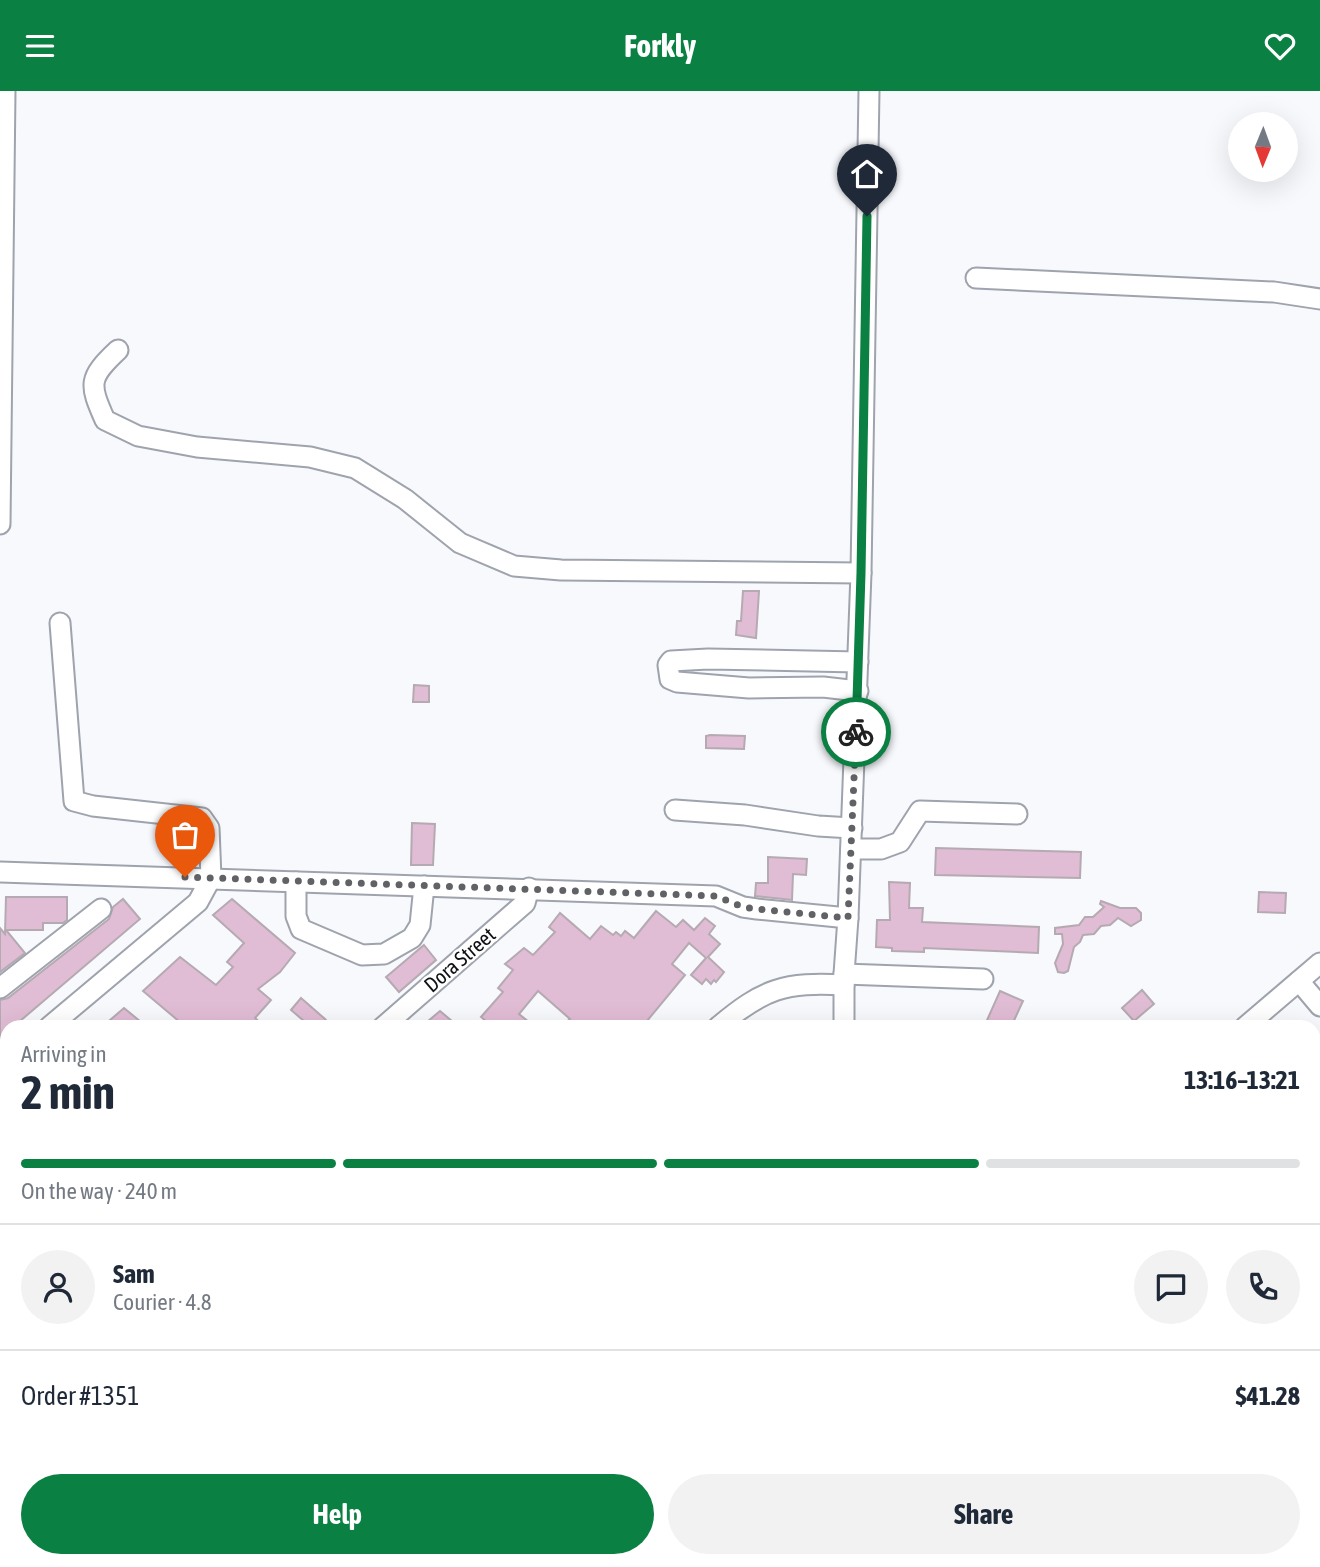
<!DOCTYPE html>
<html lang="en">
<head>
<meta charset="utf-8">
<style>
	body { margin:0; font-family:"Asap Condensed",sans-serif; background:#f2f2f3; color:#1f2937; height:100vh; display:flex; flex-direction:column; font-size:26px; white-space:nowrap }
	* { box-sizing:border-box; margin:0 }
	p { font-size:23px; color:#747a83 }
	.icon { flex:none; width:38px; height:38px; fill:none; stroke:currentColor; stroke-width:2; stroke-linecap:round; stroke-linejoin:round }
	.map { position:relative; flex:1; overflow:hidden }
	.details { position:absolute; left:0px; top:929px; width:1321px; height:548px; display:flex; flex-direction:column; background:#fff; border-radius:21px 21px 0 0; box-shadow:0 7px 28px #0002 }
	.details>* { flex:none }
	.needle { width:46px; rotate:181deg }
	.tools { position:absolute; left:1228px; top:21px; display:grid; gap:14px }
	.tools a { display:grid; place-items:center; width:70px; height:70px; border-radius:50%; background:#fff; box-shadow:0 7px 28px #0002; font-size:35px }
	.pin { position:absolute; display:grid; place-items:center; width:60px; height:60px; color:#fff; margin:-72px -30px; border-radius:50% 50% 50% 0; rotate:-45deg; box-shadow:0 0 7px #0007 }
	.pin .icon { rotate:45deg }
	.courier { position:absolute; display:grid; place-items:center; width:70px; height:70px; margin:-35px; border:5px solid #0b8043; border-radius:50%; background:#fff; color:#222; box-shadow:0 2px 9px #0007 }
	.overview em { font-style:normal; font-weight:700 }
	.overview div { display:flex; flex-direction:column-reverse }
	.overview { display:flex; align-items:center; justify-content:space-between; height:119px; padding:0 21px }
	h1 { font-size:46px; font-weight:700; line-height:52px }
	.bar { display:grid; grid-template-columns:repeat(4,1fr); gap:10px 7px; align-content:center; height:84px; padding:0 21px }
	.bar i { height:9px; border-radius:5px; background:#e0e1e3 }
	.bar .active { background:#0b8043 }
	.bar p { grid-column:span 4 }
	.line { display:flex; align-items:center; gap:18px; padding:0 21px; border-top:2px solid #e0e1e3 }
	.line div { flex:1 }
	.round { display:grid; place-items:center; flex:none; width:74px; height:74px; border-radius:37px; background:#f2f2f3 }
	.primary-button { display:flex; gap:14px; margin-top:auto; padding:14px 21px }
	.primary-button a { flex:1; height:80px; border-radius:42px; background:#0b8043; color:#fff; font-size:28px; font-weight:700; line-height:80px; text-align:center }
	.primary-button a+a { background:#f2f2f3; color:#1f2937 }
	header { display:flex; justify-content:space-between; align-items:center; height:91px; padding:0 21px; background:#0b8043; color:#fff; font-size:32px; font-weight:700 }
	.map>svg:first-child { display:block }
</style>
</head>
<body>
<header><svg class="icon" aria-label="menu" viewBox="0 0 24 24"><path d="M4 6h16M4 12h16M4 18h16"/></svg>Forkly<svg class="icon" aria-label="heart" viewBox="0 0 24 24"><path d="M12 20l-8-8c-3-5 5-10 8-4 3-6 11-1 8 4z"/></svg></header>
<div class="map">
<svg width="1320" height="1476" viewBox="0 0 1320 1476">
	<rect width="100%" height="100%" fill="#f7f9fd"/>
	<g fill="#e1bcd5" stroke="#b5aab1" stroke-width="2">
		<polygon points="743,500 759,500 756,547 736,544 737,530 741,530"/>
		<polygon points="414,594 429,595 429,611 413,611"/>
		<polygon points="710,644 745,645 744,658 706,657 706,645"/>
		<polygon points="412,732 435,733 433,774 411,774"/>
		<polygon points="936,757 1081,761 1080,787 935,784"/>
		<polygon points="768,766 807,768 806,784 793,783 792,809 755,805 756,792 768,792"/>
		<polygon points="889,791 910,792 909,817 923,817 922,831 1039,836 1038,862 924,857 924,861 892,860 892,857 876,856 877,829 890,829"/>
		<polygon points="1259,801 1286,802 1285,822 1258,821"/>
		<polygon points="6,806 67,806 67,829 63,832 43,832 43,839 6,839 25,862 0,881 0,837 5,843"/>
		<polygon points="123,808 140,828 13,936 7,936 7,941 0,947 0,909 8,907 109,828 113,816"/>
		<polygon points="232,808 295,862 280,881 258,898 271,909 255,927 265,936 227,936 218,930 211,936 177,936 181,932 143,900 180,866 216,894 233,876 227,871 244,852 213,824"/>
		<polygon points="1101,810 1120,817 1136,817 1141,822 1141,829 1131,835 1118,827 1110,834 1101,835 1094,843 1083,844 1080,851 1074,856 1068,880 1064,882 1058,881 1055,872 1063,853 1062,843 1055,843 1055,837 1079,834 1085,826 1093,826 1104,816 1100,813"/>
		<polygon points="656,820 676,836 683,829 694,839 705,827 715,835 709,843 720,853 708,866 724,881 716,891 714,889 711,893 706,888 702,893 691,884 706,867 689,852 672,873 685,884 642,936 560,936 570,928 538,900 519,923 535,936 493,936 481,926 503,901 498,897 513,879 505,873 524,857 533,864 555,841 549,836 560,822 590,848 601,835 613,844 616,841 621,845 625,840 634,847"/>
		<polygon points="424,854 436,869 399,901 386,886"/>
		<polygon points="1142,899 1154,913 1134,930 1122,917"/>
		<polygon points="1000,900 1023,910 1011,936 984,936"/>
		<polygon points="301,907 325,928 332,936 311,936 291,919"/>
		<polygon points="124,917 147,936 102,936"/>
		<polygon points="440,920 459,936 421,936"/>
	</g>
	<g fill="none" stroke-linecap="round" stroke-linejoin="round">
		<g stroke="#9fa3ad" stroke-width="23">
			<g id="minor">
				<polyline points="976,187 1274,201 1320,208"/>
				<path d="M 118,259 C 88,287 89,293 105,329 L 138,345 L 197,356 L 310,366 L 355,377 L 405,408 L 460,452 L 514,475 L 561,479 L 861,482"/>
				<polyline points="0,433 5,0"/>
				<polyline points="858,600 823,596 749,597 677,591 670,588 668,574 671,570 708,568 858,571"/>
				<polyline points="675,719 745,724 818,735 852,737"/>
				<polyline points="851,758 881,758 900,751 920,720 1017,723"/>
				<polyline points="0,781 716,805 743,816 757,818 848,827"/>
				<polyline points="296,791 296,825 301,838 362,864 384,863 412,847 420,834 424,795"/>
				<polyline points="844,883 983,888"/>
				<polyline points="1299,890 1320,915"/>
				<polyline points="0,897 101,818"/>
				<polyline points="49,936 198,811 211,787 209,737 202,727 93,715 74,710 60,532"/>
				<polyline points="383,936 525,812 529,797"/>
				<path d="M 718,936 C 764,897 785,891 844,894"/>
				<polyline points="844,936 844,883 848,827 861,482 869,0"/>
				<polyline points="1245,936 1320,872"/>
				<polyline points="0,977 7,971"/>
				<polyline points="0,1246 7,1252"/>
				<polyline points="266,1470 273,1476"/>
				<polyline points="689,1470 694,1476"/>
				<polyline points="1036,1470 1039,1476"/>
				<polyline points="150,1476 157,1470"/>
				<polyline points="531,1476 538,1470"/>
				<polyline points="608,1476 615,1470"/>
			</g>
		</g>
		<g stroke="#9fa3ad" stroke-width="28">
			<g id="major">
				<polyline points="0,1111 7,1117"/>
				<polyline points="422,1470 430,1476"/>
			</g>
		</g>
		<g stroke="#7b7d81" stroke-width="2.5" stroke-dasharray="2 5" stroke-linecap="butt">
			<polyline points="0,1143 7,1149"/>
			<polyline points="384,1470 391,1476"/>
		</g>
		<use href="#minor" stroke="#fff" stroke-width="19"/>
		<use href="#major" stroke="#fff" stroke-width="24"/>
		<g stroke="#434448" stroke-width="7">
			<g id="rail">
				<polyline points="0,1181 7,1187"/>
				<polyline points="340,1470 347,1476"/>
			</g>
		</g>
		<use href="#rail" stroke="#fff" stroke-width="4.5" stroke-dasharray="13" stroke-linecap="butt"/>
	</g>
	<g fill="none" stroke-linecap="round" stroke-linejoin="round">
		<polyline stroke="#606266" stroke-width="7" stroke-dasharray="0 12.6" points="185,786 716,805 743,816 757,818 848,827 856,641"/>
		<polyline stroke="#0b8043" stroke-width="9" points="856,641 861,482 867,125"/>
	</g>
	<g text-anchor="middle" stroke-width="5" stroke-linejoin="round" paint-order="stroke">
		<g font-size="21" fill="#0f1014" stroke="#fff">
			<text transform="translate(460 869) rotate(-41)" y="7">Dora Street</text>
		</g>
	</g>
</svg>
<div class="tools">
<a><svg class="needle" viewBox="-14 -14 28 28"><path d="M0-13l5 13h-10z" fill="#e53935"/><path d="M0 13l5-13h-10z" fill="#747a83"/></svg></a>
</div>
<div class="pin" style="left:185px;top:786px;background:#ea580c"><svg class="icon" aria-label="bag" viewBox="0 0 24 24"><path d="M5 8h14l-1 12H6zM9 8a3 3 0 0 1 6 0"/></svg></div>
<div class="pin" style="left:867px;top:125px;background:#1f2937"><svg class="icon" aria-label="home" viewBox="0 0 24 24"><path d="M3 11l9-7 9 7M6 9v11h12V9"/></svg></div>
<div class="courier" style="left:856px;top:641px"><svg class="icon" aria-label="bike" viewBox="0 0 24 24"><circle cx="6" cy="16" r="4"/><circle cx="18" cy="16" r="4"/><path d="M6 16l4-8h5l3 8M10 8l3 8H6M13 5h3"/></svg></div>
<section class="details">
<div class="overview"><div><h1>2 min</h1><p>Arriving in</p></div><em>13:16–13:21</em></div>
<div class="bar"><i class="active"></i><i class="active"></i><i class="active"></i><i></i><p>On the way · 240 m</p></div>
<div class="line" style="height:126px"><a class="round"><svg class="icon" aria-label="person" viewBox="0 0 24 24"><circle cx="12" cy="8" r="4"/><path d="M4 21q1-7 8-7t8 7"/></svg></a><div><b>Sam</b><p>Courier · 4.8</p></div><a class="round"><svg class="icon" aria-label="chat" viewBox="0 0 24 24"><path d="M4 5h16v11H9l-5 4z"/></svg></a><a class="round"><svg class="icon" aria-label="phone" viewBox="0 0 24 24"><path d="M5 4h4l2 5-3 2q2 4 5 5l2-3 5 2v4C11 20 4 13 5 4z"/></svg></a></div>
<div class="line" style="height:91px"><div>Order #1351</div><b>$41.28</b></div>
<div class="primary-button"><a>Help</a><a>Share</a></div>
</section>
</div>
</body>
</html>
